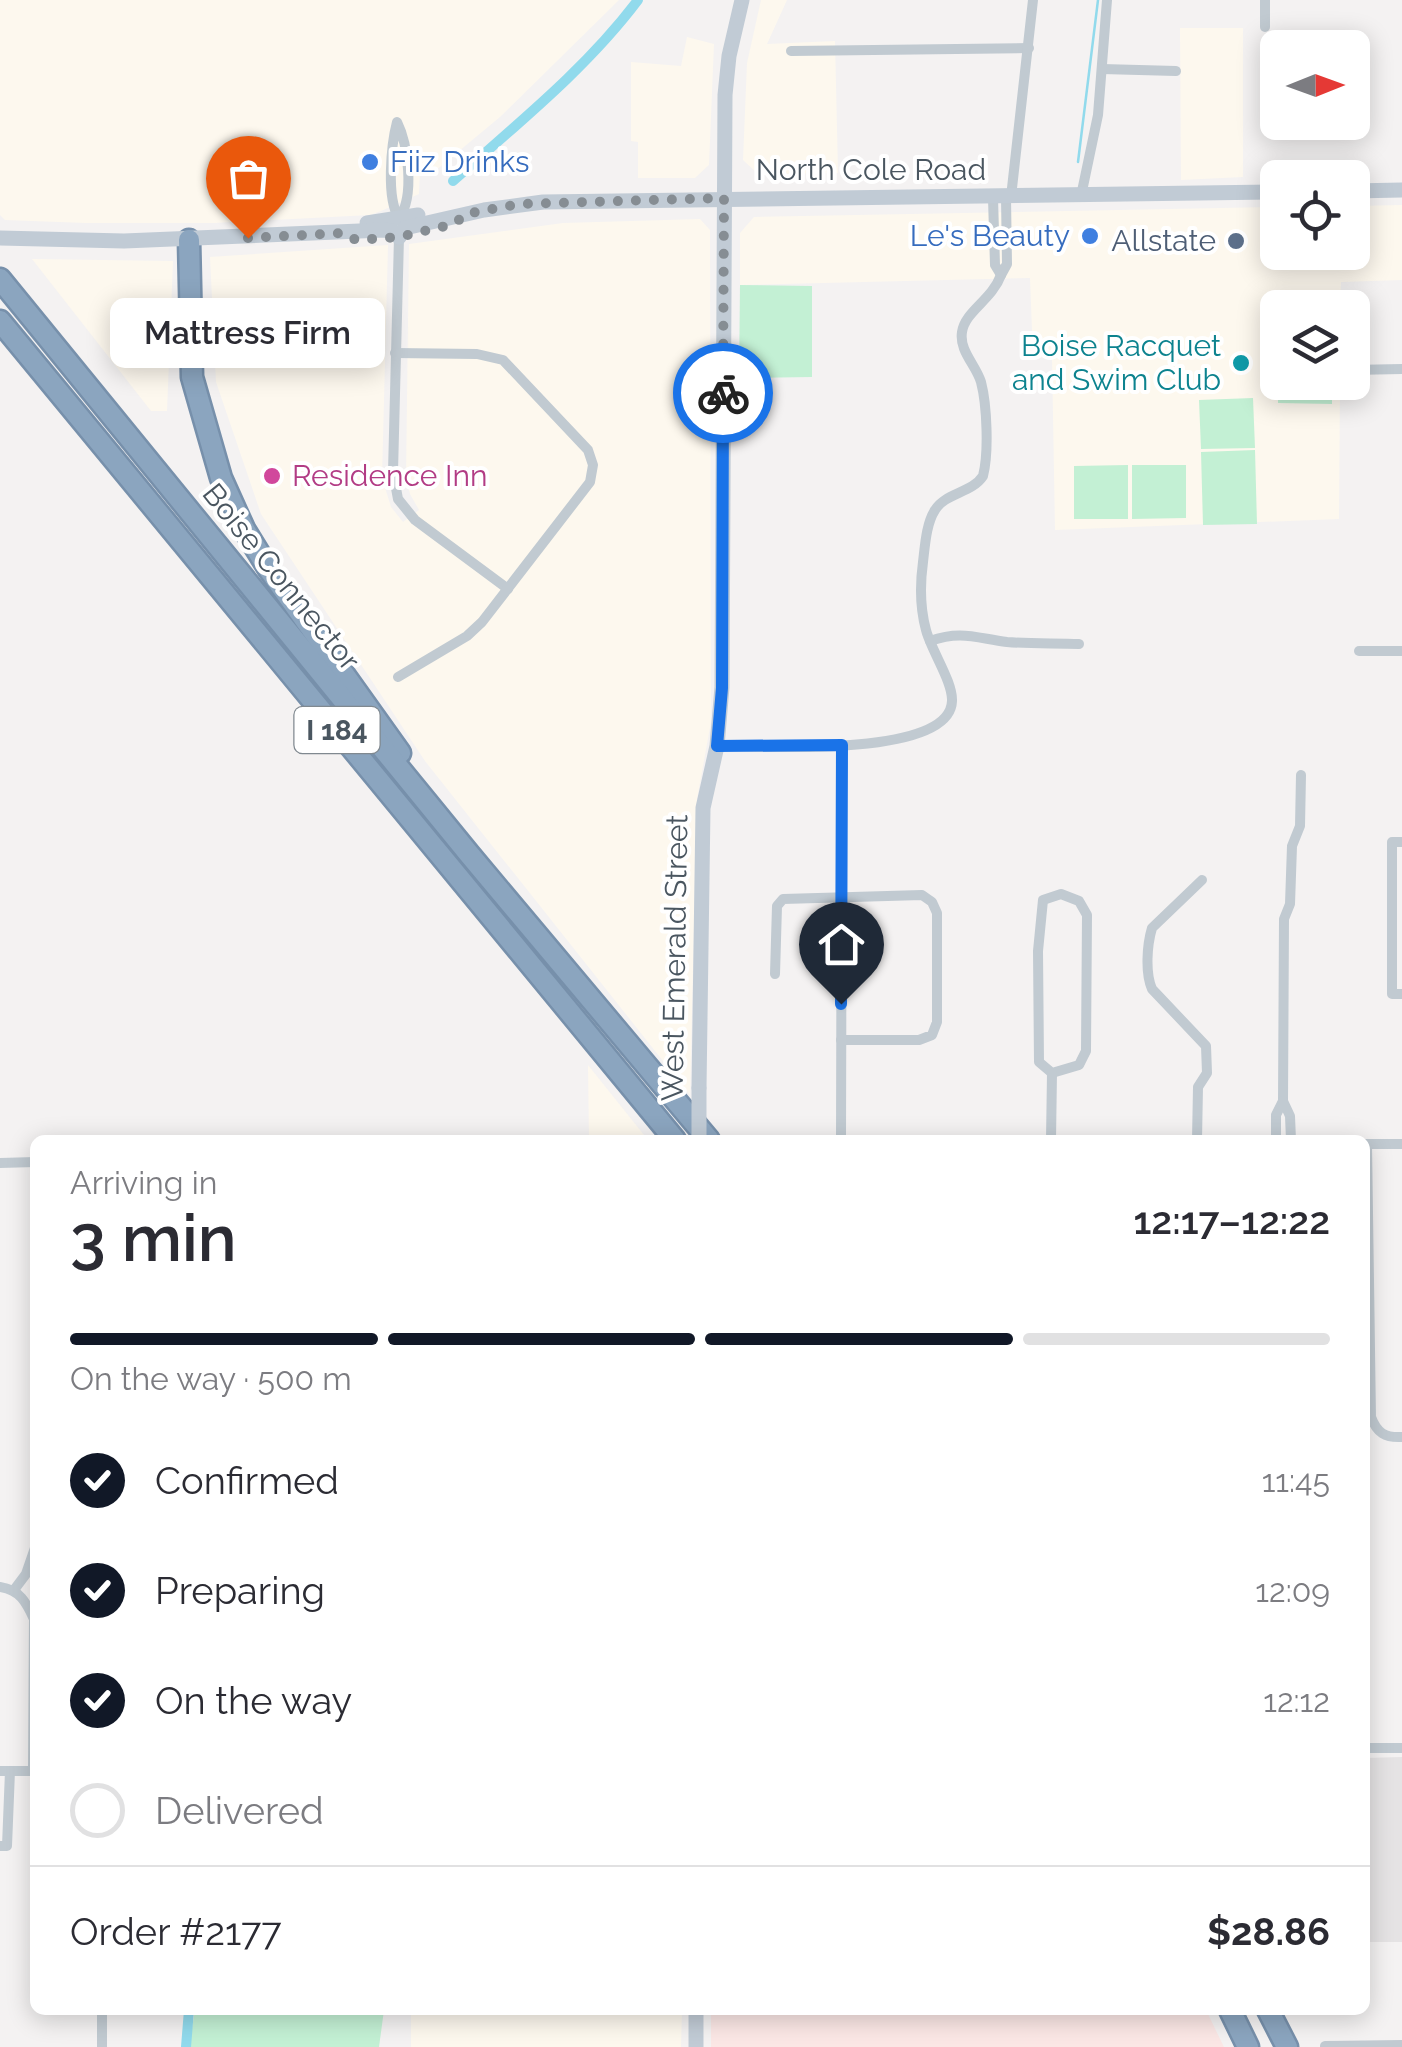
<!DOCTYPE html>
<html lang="en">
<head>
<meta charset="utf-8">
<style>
	body { margin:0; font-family:Raleway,sans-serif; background:#f7f7f7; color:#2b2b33; height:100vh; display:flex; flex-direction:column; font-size:38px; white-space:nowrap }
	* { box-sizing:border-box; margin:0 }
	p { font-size:32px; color:#7c7c81 }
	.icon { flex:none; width:55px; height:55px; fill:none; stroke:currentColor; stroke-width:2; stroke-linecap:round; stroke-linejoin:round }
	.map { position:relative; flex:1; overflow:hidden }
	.sheet { position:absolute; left:30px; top:1135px; width:1340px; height:880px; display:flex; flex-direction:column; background:#fff; border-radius:15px; box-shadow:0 5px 25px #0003 }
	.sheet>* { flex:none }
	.needle { width:65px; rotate:89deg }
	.controls { position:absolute; left:1260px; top:30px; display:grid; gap:20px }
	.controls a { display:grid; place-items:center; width:110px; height:110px; border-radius:15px; background:#fff; box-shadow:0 5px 25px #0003; font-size:50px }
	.pin { position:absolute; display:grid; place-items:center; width:85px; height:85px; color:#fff; margin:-102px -42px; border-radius:50% 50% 50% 0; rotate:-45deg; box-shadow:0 0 10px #0007 }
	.pin .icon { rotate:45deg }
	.courier { position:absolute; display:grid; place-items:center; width:100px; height:100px; margin:-50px; border:8px solid #1a73e8; border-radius:50%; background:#fff; color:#222; box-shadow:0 2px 12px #0007 }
	.bubble { position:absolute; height:70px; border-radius:15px; background:#fff; box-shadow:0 5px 25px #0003; font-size:32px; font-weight:600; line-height:70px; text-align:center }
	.summary em { font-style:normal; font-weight:600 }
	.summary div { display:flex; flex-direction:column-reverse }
	.summary { display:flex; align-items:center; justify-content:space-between; height:170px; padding:0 40px }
	h1 { font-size:65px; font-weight:600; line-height:75px }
	.bar { display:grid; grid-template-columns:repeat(4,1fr); gap:15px 10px; align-content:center; height:120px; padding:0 40px }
	.bar i { height:12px; border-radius:8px; background:#e1e1e2 }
	.bar .selected { background:#111827 }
	.bar p { grid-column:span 4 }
	.line { display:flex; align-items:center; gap:25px; padding:0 40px; border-top:2px solid #e1e1e2 }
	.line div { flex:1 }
	ol { padding:0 40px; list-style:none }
	li { display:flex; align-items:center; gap:30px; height:110px }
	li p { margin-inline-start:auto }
	li .icon { padding:10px; border-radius:50%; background:#111827; color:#fff; stroke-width:4 }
	li:last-child { color:#7c7c81 }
	li i { width:55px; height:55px; border:5px solid #e1e1e2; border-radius:50% }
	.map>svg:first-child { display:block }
</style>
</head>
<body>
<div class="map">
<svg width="1402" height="2047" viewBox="0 0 1402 2047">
	<rect width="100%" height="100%" fill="#f4f2f2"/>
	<g fill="#fdf8ee">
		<polygon points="0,0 619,0 500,117 435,171 420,172 419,194 381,211 370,215 214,223 86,223 5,220 0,215"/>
		<polygon points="761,0 787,0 767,44 835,41 838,173 758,174 743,160 747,63"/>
		<polygon points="1180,28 1243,28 1243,177 1181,180"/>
		<polygon points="687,37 714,44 709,165 695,178 638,178 638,142 631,141 631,62 681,66"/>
		<polygon points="1402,205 1402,280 1341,282 1340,307 1278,308 1278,382 1340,383 1339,519 1055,530 1052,358 1033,357 1030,278 740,285 740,233 754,217 1277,207 1278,252 1352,252 1353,206"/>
		<polygon points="700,219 710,230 711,722 697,799 690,1095 425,761 261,514 216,382 210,257 388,245 382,478 391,507 403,522 419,510 410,494 406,479 409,244 563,223"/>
		<polygon points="32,259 173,261 167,411 151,411"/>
		<polygon points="588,1065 648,1140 589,1140"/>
		<polygon points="411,2010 682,2010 681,2047 411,2047"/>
	</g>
	<polygon fill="#e5e3e4" points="1402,1757 1402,1942 1365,1942 1365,1758"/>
	<polygon fill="#fbe7e5" points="711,2010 1206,2010 1224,2047 711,2047"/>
	<g fill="#c3f0d4">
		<polygon points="740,285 812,286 812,377 739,378"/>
		<polygon points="1278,383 1332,383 1332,404 1278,403"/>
		<polygon points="1253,398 1255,448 1201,449 1199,400"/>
		<polygon points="1255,450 1257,524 1203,525 1201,452"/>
		<polygon points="1128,465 1128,519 1074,519 1074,466"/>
		<polygon points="1132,465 1186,465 1186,518 1132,519"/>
		<polygon points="195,2010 384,2010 379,2047 189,2047"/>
	</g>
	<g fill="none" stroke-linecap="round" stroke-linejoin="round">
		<polyline stroke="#91daec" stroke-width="2.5" points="1078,162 1098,0"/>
		<g stroke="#91daec" stroke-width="10">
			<path d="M 453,181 C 517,124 586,69 638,0"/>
			<polyline points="186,2047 189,2010"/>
		</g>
		<g stroke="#7790ab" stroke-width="25">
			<g id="highway">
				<polyline points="189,240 192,377 221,478 244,529 268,568 400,753"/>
				<polyline points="0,279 469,854 709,1140"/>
				<polyline points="0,321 675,1140"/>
				<polyline points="1230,2010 1248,2047"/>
				<polyline points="1268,2010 1287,2047"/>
			</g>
		</g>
		<g stroke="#c1cad1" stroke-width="10">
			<polyline points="1265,0 1265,27"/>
			<polyline points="791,51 1029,48"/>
			<polyline points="1102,69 1176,71"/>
			<path d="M 397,122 C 408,144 415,197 399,218 C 386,199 391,145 397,122 Z"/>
			<polyline points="1081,196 1098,115 1107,0"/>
			<polyline points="1011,197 1033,0"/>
			<polyline points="993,198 995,265 1001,275 1007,264 1006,197"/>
			<polyline points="399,237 393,472 398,499 415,520 508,589"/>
			<polyline points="395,353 477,354 503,360 588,450 593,465 590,482 482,622 467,636 398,677"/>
			<polyline points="1352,370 1402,369"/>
			<path d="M 930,641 C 961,630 976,638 1007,642 C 1031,644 1056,643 1079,644"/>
			<polyline points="1359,651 1402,651"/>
			<path d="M 717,746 C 757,746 950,759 952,701 C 953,682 931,650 926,630 C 920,608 920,584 923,562 C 925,546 926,524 935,510 C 945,493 972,493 983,476 C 989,453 987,405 981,382 C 976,365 959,351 962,332 C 965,311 992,300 1001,275"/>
			<polyline points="1402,842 1392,842 1392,994 1402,994"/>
			<polygon points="1061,894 1079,901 1087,915 1086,1051 1079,1065 1052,1073 1039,1062 1038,951 1043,900"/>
			<polyline points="775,974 777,906 783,899 922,895 932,902 937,913 937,1022 932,1035 919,1040 841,1040"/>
			<polyline points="1283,1101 1284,919 1290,904 1292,846 1300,826 1301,775"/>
			<polyline points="841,1140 842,745"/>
			<polyline points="1051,1140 1052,1073"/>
			<path d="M 1197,1140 L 1198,1087 L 1207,1073 L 1206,1046 L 1152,989 C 1145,973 1147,945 1152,928 L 1202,880"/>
			<polyline points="1276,1140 1276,1115 1283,1101 1290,1116 1291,1140"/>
			<polyline points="1365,1144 1402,1144"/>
			<path d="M 1367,1144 L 1371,1417 C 1377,1433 1385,1438 1402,1437"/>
			<polyline points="0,1163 35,1162"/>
			<path d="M 0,1587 C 20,1590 26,1602 34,1619 L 33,1771"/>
			<polyline points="14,1590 26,1574 35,1548"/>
			<polyline points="1365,1748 1402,1748"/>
			<polyline points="0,1771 35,1771"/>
			<polyline points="0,1846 7,1846 10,1771"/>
			<polyline points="1325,2046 1402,2045"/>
			<polyline points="102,2047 102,2010"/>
		</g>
		<g stroke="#c1cbd5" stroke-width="15">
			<polyline points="1352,191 1402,190"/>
			<polyline points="367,223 418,215"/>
			<polyline points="399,237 405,228 484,210 543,202 1278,192"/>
			<polyline points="0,238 124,241 383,230 392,231 399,237"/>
			<polyline points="699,1088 703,808 717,746 722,687 725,95 729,56 742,0"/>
			<polyline points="696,2047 696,2010"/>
		</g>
		<use href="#highway" stroke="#8ba5bf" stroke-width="20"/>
		<polyline stroke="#c1cbd5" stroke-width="15" points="699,1140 699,1088"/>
	</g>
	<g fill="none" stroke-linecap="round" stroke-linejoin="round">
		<polyline stroke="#868d93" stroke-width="10" stroke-dasharray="0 18" points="248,238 343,233 356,240 399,237 454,224 466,214 519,204 724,198 723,393"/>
		<polyline stroke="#1a73e8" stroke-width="12" points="723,393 722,688 717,746 842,745 841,1004"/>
	</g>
	<g fill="#3f7fe0" stroke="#fff" stroke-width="4">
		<circle cx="370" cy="162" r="10"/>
		<circle cx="1090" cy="236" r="10"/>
	</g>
	<circle fill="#5c6f8a" stroke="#fff" stroke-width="4" cx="1236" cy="241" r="10"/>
	<circle fill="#0f9aa8" stroke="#fff" stroke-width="4" cx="1241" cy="363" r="10"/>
	<circle fill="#d1479c" stroke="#fff" stroke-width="4" cx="272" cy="476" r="10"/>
	<g text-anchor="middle" stroke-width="8" stroke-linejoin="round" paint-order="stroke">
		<rect fill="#fff" stroke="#808990" stroke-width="2.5" x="294.5" y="707" width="85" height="46" rx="8"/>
		<g font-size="28" font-weight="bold" fill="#4a5660">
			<text x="337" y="740">I 184</text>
		</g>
		<g font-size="30" fill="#366cbe" stroke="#fff" text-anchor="start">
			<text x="390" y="172">Fiiz Drinks</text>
			<text x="1070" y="246" text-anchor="end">Le's Beauty</text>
		</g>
		<g font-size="30" fill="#4a5660" stroke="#fff">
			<text x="871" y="180">North Cole Road</text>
			<text transform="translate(281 577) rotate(51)" y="10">Boise Connector</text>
			<text transform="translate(675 958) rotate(-89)" y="10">West Emerald Street</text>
		</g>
		<g font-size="30" fill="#4e5e75" stroke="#fff" text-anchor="end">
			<text x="1216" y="251">Allstate</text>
		</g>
		<g font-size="30" fill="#0d838f" stroke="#fff" text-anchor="end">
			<text x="1221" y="356">Boise Racquet<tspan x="1221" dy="34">and Swim Club</tspan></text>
		</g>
		<g font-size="30" fill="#b23c85" stroke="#fff" text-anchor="start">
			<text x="292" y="486">Residence Inn</text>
		</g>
	</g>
</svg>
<div class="controls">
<a><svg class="needle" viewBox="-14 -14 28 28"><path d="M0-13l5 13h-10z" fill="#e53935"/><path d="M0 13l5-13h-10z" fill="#7c7c81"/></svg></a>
<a><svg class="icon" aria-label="locate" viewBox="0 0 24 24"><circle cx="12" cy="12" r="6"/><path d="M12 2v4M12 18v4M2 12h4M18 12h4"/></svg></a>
<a><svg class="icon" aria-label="layers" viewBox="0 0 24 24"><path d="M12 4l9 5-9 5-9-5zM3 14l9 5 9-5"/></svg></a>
</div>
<div class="pin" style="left:248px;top:238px;background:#ea580c"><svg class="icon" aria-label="bag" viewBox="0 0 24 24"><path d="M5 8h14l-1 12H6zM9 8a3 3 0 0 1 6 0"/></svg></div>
<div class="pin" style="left:841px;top:1004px;background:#1f2937"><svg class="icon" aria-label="home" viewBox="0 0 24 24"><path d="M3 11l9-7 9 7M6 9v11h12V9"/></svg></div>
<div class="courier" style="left:723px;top:393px"><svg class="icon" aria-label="bike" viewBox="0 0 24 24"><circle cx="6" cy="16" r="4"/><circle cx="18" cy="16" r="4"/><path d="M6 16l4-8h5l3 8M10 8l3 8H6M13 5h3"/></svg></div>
<div class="bubble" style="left:110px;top:298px;width:275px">Mattress Firm</div>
<section class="sheet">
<div class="summary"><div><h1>3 min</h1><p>Arriving in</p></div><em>12:17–12:22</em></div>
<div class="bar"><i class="selected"></i><i class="selected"></i><i class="selected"></i><i></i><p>On the way · 500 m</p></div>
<ol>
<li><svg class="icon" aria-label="check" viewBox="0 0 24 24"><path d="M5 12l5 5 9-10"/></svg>Confirmed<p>11:45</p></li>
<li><svg class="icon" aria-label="check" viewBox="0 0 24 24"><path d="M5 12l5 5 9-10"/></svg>Preparing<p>12:09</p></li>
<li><svg class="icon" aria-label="check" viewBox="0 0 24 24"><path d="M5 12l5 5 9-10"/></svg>On the way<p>12:12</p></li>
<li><i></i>Delivered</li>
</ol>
<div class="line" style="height:130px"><div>Order #2177</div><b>$28.86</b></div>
</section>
</div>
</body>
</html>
